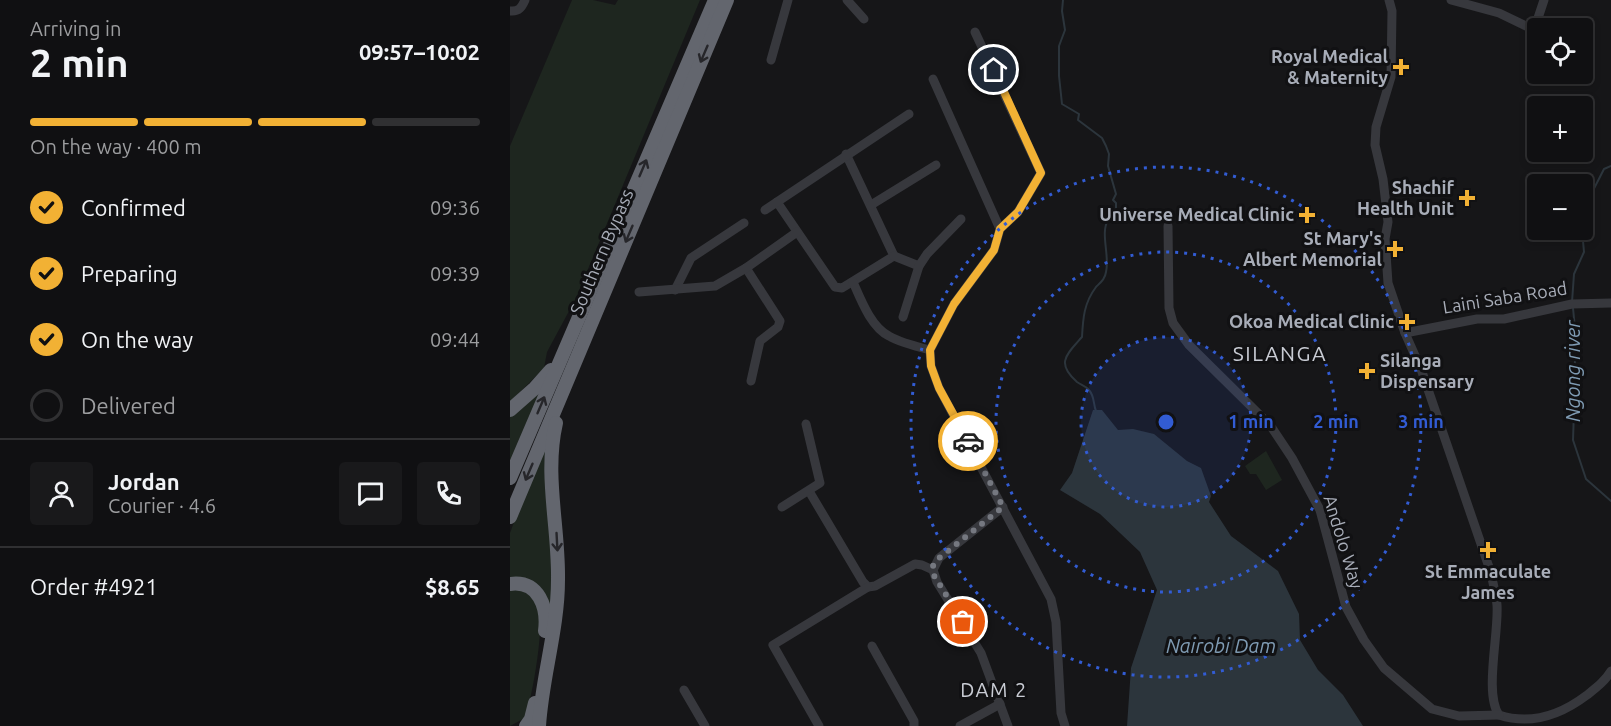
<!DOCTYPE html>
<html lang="en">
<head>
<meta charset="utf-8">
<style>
	body { margin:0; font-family:Ubuntu,sans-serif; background:#19191b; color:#f1f3f6; height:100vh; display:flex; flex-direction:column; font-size:22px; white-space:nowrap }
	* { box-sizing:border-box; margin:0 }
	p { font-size:20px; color:#9c9d9f }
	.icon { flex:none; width:33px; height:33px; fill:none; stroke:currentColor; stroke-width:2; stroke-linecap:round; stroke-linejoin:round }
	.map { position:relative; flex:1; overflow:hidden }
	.panel { display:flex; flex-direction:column; background:#101012; width:510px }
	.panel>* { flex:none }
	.buttons { position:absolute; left:1017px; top:18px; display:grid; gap:12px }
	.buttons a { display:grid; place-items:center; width:66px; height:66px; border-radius:6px; background:#101012; box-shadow:0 3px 9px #0003,0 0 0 2px #303032; font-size:30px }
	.pin { position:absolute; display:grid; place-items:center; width:51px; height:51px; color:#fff; margin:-26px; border:3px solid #fff; border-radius:50%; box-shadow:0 2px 6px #0007 }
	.courier { position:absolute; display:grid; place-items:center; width:60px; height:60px; margin:-30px; border:4px solid #f2b134; border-radius:50%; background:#fff; color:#222; box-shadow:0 2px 8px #0007 }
	.headline em { font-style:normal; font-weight:700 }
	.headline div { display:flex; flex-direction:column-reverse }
	.headline { display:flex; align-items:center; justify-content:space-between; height:102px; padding:0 30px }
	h1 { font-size:39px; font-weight:700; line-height:45px }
	.bar { display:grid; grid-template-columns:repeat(4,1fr); gap:9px 6px; align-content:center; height:72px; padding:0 30px }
	.bar i { height:8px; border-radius:4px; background:#303032 }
	.bar .selected { background:#f2b134 }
	.bar p { grid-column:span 4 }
	.line { display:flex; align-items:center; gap:15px; padding:0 30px; border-top:2px solid #303032 }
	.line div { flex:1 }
	.round { display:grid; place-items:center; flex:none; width:63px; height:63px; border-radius:6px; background:#19191b }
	ol { padding:0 30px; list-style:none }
	li { display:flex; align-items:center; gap:18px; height:66px }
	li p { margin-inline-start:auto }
	li .icon { padding:6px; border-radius:50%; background:#f2b134; color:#111; stroke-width:4 }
	li:last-child { color:#9c9d9f }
	li i { width:33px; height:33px; border:3px solid #303032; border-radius:50% }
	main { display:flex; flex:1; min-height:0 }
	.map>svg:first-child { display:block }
</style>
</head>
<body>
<main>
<section class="panel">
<div class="headline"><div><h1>2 min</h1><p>Arriving in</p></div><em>09:57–10:02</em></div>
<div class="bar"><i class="selected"></i><i class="selected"></i><i class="selected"></i><i></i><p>On the way · 400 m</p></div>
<ol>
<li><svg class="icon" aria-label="check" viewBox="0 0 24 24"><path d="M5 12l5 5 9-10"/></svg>Confirmed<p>09:36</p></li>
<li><svg class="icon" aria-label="check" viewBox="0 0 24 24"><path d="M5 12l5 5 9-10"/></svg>Preparing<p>09:39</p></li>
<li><svg class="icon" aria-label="check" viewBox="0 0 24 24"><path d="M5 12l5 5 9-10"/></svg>On the way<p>09:44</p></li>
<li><i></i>Delivered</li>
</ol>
<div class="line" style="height:108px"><a class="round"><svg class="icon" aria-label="person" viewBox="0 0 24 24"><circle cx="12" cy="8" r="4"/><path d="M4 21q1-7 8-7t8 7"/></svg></a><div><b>Jordan</b><p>Courier · 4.6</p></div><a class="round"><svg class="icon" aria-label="chat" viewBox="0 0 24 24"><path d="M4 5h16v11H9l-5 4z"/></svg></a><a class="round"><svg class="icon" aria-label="phone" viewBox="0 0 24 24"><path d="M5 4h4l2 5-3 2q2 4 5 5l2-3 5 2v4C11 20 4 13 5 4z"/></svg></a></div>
<div class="line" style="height:78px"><div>Order #4921</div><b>$8.65</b></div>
</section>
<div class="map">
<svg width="1101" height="726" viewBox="0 0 1101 726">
	<rect width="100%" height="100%" fill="#161618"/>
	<g fill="#1e261f">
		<polygon points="62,0 83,0 105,5 108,0 190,0 66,298 37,352 34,368 0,402 0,146"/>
		<polygon points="41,375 0,471 0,415"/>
		<polygon points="42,432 43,535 41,607 0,580 0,533 20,479"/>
		<polygon points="756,451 772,480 756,490 746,474 740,474 735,466"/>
		<path d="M 7,589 C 15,591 22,594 27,601 C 37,617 22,698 15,718 L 0,726 L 0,590 Z"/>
	</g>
	<polygon fill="#2c353c" points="583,410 592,410 608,430 623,429 644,434 677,461 691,468 701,496 699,502 721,536 768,571 789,614 790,640 808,670 833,695 853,726 617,726 621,668 647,590 630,552 590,514 550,490 562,473"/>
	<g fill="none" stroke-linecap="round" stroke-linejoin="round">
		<g stroke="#2c353c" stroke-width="2">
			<path d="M 553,0 L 552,11 L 555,30 L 549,46 L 549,76 L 552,104 L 569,114 L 568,120 L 592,138 L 596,146 L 599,154 L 598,166 L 606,194 L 603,200 L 606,203 L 606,208 C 604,213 600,215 598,220 C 590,233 600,256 596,272 C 595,279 591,282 586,287 C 574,303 573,318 572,337 C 557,354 545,363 567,382 C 571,385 576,386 579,390 C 585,397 583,404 586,411"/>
			<polyline points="1072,212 1094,169 1101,166"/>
			<polyline points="1062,302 1064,274 1074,252 1072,230"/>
			<polyline points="1063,308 1067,349 1064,368 1065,383 1063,440 1076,479 1101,501"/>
		</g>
		<g stroke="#37383d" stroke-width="9">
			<polyline points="337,0 354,19"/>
			<path d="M 879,0 L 882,11 L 881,77 L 866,127 L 865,145 L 873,179 L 878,222 L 875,239 L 878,283 L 895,333 L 911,369 L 981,573 C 983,584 986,594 987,605 C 989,633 974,694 989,715 C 1023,726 1052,714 1077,695 C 1087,687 1095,681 1101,671"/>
			<polyline points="941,0 989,13 1024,30 1034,0"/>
			<path d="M 0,11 C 9,12 12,7 15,0"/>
			<polyline points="465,32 531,173 508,212 490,229 484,250 444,304 420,350 421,366 429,388 541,599 546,622 551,713 555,726"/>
			<polyline points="261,60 278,0"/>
			<polyline points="423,79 490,229"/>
			<polyline points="267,202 325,287 332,288 384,256 336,154"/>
			<polyline points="361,205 426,165"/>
			<polyline points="255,210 399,114"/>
			<polyline points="658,226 659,308 663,323 679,345 760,425 782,458 810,510 836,607 854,640 874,668 922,709 949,716 989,715"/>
			<polyline points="384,256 409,266"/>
			<polyline points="236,268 270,321 268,327 250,341 241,381"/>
			<path d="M 343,282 C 351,300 361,327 379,336 C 389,342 408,347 420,350"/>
			<polyline points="165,290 181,258 234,223"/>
			<polyline points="129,292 205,286 236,268 287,232"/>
			<polyline points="393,317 409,266 417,254 451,219"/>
			<polyline points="895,333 967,319 994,319 1062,304 1101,303"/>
			<polyline points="299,491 353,582 358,587 365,586 405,564 412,565 423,570"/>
			<polyline points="272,507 310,483 296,424"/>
			<polyline points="493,507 429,558 423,570 427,582 471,653 498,726"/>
			<polyline points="362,646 404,721 404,726"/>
			<polyline points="174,690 195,726"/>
			<polyline points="309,726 263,645 358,587"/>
			<polyline points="450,726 490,704"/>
		</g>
		<g stroke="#63666e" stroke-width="14">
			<polyline points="0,410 25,388 41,370"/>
			<polyline points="0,478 205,0"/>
			<polyline points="0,517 217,0"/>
			<path d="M 0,584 C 29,580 38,608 35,631"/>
			<polyline points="16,726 21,719 25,703"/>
			<path d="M 29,726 C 32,677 48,629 48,580 C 49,527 34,475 46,423"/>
		</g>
	</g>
	<defs><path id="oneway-shaft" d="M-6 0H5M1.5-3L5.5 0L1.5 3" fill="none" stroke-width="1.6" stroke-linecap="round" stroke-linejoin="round" transform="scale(1.5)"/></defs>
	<g stroke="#26262a">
		<use href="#oneway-shaft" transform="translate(194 54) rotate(113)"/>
		<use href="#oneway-shaft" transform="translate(133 168) rotate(-67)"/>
		<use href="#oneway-shaft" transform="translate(119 234) rotate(113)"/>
		<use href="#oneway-shaft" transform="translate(31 405) rotate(-67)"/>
		<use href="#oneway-shaft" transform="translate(19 472) rotate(113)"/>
		<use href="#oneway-shaft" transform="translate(47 542) rotate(87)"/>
	</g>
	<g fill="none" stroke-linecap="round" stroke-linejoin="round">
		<polyline stroke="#757880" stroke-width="6" stroke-dasharray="0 10.8" points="453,622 423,574 423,566 429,558 493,507 458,441"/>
		<polyline stroke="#f2b134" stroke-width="8" points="458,441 429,388 421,366 420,350 444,304 484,250 490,229 508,212 531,173 484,70"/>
	</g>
	<circle cx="656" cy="422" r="85" fill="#325cd3" fill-opacity=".12"/>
	<g fill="none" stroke="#325cd3" stroke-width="3" stroke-dasharray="3 6">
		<circle cx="656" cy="422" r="85"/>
		<circle cx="656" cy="422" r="170"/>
		<circle cx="656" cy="422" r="255"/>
	</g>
	<g fill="#f2b134" stroke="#111113" stroke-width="2">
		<path d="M888 58h6v6h6v6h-6v6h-6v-6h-6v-6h6z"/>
		<path d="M954 189h6v6h6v6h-6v6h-6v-6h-6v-6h6z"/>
		<path d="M794 206h6v6h6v6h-6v6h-6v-6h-6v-6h6z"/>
		<path d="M882 240h6v6h6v6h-6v6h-6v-6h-6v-6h6z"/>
		<path d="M894 313h6v6h6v6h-6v6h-6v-6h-6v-6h6z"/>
		<path d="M854 362h6v6h6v6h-6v6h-6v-6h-6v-6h6z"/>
		<path d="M975 541h6v6h6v6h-6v6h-6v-6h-6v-6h6z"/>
	</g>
	<g text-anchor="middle" stroke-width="6" stroke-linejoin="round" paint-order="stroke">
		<g font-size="18" font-weight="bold" fill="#a8adb8" stroke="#111113" text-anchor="end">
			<text x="878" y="63">Royal Medical<tspan x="878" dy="21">&amp; Maternity</tspan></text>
			<text x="944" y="194">Shachif<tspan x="944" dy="21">Health Unit</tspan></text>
			<text x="784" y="221">Universe Medical Clinic</text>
			<text x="872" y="245">St Mary's<tspan x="872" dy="21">Albert Memorial</tspan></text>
			<text x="884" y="328">Okoa Medical Clinic</text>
			<text x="870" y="367" text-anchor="start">Silanga<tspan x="870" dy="21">Dispensary</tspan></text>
			<text x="978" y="578" text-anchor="middle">St Emmaculate<tspan x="978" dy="21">James</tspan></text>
		</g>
		<g font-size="18" fill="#a8adb8" stroke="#111113">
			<text transform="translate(92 252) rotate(-67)" y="6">Southern Bypass</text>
			<text transform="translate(995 298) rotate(-9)" y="6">Laini Saba Road</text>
			<text transform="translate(833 542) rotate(73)" y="6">Andolo Way</text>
		</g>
		<g font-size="20" font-style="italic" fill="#7f9bb3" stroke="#111113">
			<text transform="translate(1063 371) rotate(-90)" y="7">Ngong river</text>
			<text x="711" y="653">Nairobi Dam</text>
		</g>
		<g font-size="20" letter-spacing="1.5" fill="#c9ccd4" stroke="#111113">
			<text x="484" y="697">DAM 2</text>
		</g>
		<g font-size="21" letter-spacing="1.5" fill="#c9ccd4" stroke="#111113">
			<text x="770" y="361">SILANGA</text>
		</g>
	</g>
	<circle cx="656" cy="422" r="9" fill="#325cd3" stroke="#111113" stroke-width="3"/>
	<g font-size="18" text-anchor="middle" font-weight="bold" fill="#325cd3" stroke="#111113" stroke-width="6" stroke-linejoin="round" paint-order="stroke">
		<text x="741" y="428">1 min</text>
		<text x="826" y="428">2 min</text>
		<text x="911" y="428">3 min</text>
	</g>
</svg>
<div class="buttons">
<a><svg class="icon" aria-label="locate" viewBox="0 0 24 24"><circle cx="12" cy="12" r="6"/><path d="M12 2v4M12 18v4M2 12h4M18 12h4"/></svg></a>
<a>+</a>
<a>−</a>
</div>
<div class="pin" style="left:453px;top:622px;background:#ea580c"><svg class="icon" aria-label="bag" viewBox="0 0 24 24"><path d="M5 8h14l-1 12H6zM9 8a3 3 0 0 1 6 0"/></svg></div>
<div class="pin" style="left:484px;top:70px;background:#1f2937"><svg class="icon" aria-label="home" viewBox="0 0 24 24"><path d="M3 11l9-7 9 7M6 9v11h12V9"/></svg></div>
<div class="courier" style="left:458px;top:441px"><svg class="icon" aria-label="car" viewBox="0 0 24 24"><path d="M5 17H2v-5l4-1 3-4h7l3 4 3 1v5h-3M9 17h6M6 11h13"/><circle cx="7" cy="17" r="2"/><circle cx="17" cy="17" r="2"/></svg></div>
</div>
</main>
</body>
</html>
